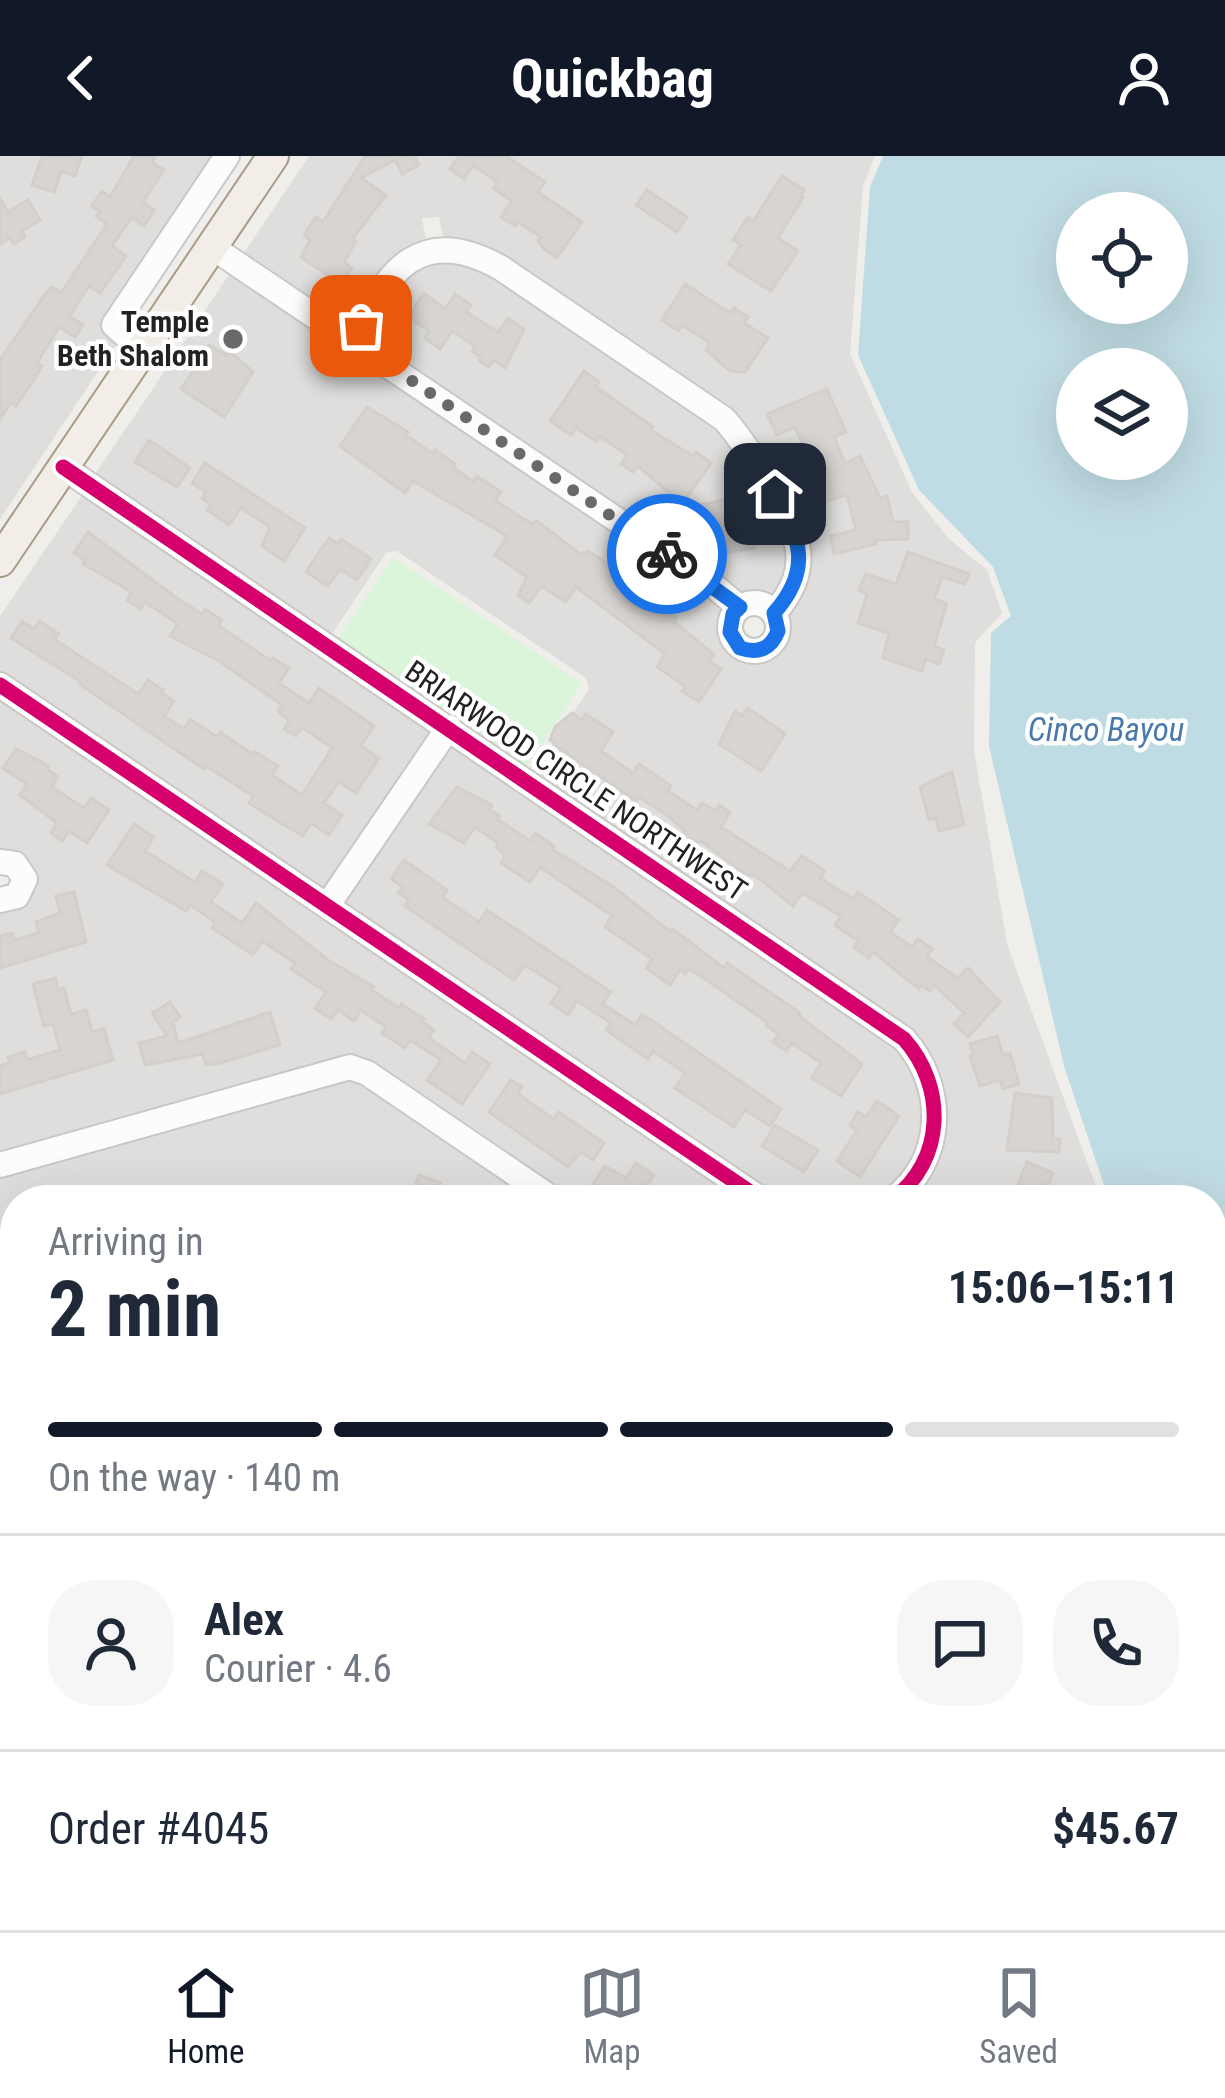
<!DOCTYPE html>
<html lang="en">
<head>
<meta charset="utf-8">
<style>
	body { margin:0; font-family:"Roboto Condensed",sans-serif; background:#f6f6f7; color:#1f2937; height:100vh; display:flex; flex-direction:column; font-size:45px; white-space:nowrap }
	* { box-sizing:border-box; margin:0 }
	p { font-size:39px; color:#747a83 }
	.icon { flex:none; width:66px; height:66px; fill:none; stroke:currentColor; stroke-width:2; stroke-linecap:round; stroke-linejoin:round }
	.map { position:relative; flex:1; overflow:hidden }
	.details { position:absolute; left:0px; top:1029px; width:1227px; height:747px; display:flex; flex-direction:column; background:#fff; border-radius:48px 48px 0 0; box-shadow:0 12px 48px #0002 }
	.details>* { flex:none }
	.tools { position:absolute; left:1056px; top:36px; display:grid; gap:24px }
	.tools a { display:grid; place-items:center; width:132px; height:132px; border-radius:50%; background:#fff; box-shadow:0 12px 48px #0002; font-size:60px }
	.pin { position:absolute; display:grid; place-items:center; width:102px; height:102px; color:#fff; margin:-51px; border-radius:24px; box-shadow:0 6px 18px #0006 }
	.courier { position:absolute; display:grid; place-items:center; width:120px; height:120px; margin:-60px; border:9px solid #1a73e8; border-radius:50%; background:#fff; color:#222; box-shadow:0 3px 15px #0007 }
	.overview em { font-style:normal; font-weight:700 }
	.overview div { display:flex; flex-direction:column-reverse }
	.overview { display:flex; align-items:center; justify-content:space-between; height:204px; padding:0 48px }
	h1 { font-size:78px; font-weight:700; line-height:90px }
	.bar { display:grid; grid-template-columns:repeat(4,1fr); gap:18px 12px; align-content:center; height:144px; padding:0 48px }
	.bar i { height:15px; border-radius:9px; background:#e0e1e3 }
	.bar .on { background:#111827 }
	.bar p { grid-column:span 4 }
	.line { display:flex; align-items:center; gap:30px; padding:0 48px; border-top:3px solid #e0e1e3 }
	.line div { flex:1 }
	.round { display:grid; place-items:center; flex:none; width:126px; height:126px; border-radius:48px; background:#f6f6f7 }
	header { display:flex; justify-content:space-between; align-items:center; height:156px; padding:0 48px; background:#111827; color:#fff; font-size:54px; font-weight:700 }
	.dock { display:flex; justify-content:space-around; align-items:center; height:168px; border-top:3px solid #e0e1e3; background:#fff; font-size:33px; color:#747a83 }
	.dock a { display:grid; justify-items:center; gap:6px }
	.dock .on { color:#111827 }
	.map>svg:first-child { display:block }
</style>
</head>
<body>
<header><svg class="icon" aria-label="back" viewBox="0 0 24 24"><path d="M15 5l-7 7 7 7"/></svg>Quickbag<svg class="icon" aria-label="person" viewBox="0 0 24 24"><circle cx="12" cy="8" r="4"/><path d="M4 21q1-7 8-7t8 7"/></svg></header>
<div class="map">
<svg width="1225" height="1774" viewBox="0 0 1225 1774">
	<rect width="100%" height="100%" fill="#f0eeeb"/>
	<g fill="#dfdedc">
		<polygon points="0,0 216,0 102,168 119,184 0,363"/>
		<polygon points="309,0 875,0 863,30 850,198 912,336 948,382 987,414 1002,457 975,487 974,594 1007,788 1101,1044 907,1044 928,1019 930,903 532,618 589,533 586,522 397,395 386,397 330,481 93,321 150,237 298,337 378,211 704,432 725,454 721,475 735,497 760,503 781,490 786,476 784,459 806,422 748,278 443,83 439,61 422,62 426,85 350,173 241,101"/>
		<polygon points="428,103 479,108 719,269 786,373 789,415 772,444 756,439 741,441 366,184 399,127"/>
		<polygon points="85,335 437,572 324,738 0,519 0,460"/>
		<polygon points="0,538 747,1044 568,1044 372,911 0,1000 0,752 24,746 0,697"/>
		<polygon points="452,583 898,888 926,947 920,993 893,1032 877,1044 778,1044 339,749"/>
		<polygon points="352,920 540,1044 15,1044 15,1489 0,1487 0,1018"/>
		<polygon points="1225,1516 1225,1730 1212,1734 1212,1519"/>
		<polygon points="1225,1748 1225,1774 1126,1774 1176,1761 1212,1761 1212,1752"/>
		<polygon points="620,1761 1107,1761 1057,1774 579,1774 608,1770"/>
	</g>
	<polygon fill="#dededc" points="232,114 378,211 298,337 150,237"/>
	<polygon fill="#daf5da" points="393,401 582,528 524,614 335,487"/>
	<g fill="#bfdbe3" fill-rule="evenodd">
		<path d="M 883,0 L 1225,0 L 1225,1508 L 1212,1512 L 1212,1044 L 1109,1044 L 1064,910 L 989,590 L 991,477 L 1011,460 L 993,411 L 919,334 L 858,199 L 870,31 ZM 1077,57 L 1167,57 L 1167,147 L 1077,147 ZM 1077,213 L 1167,213 L 1167,303 L 1077,303 Z"/>
		<polygon points="0,1494 15,1497 15,1761 608,1761 519,1774 0,1774"/>
	</g>
	<g fill="#d7d4d2" stroke="#d3d0cc" stroke-width="3">
		<polygon points="42,0 82,0 75,20 61,15 54,36 32,29"/>
		<polygon points="134,0 156,0 152,6 164,14 143,46 154,54 144,70 132,61 112,90 126,100 100,137 89,130 70,160 83,169 75,181 59,171 37,207 42,210 35,222 16,250 11,247 0,263 0,204 46,137 52,131 61,137 107,68 96,60 100,56 92,50 102,35 110,41"/>
		<polygon points="365,0 414,0 419,9 402,18 395,4 361,22 386,39 353,82 356,85 344,106 352,112 341,128 301,101 310,84 304,79 316,61 323,66"/>
		<polygon points="459,0 506,0 545,26 538,36 582,66 557,102 543,92 538,85 541,81 518,66 515,70 501,61 512,45 493,32 497,26 473,9 464,23 450,13"/>
		<polygon points="782,20 804,34 800,40 803,42 778,82 798,95 771,135 728,108 741,89 733,84 748,61 753,65"/>
		<polygon points="647,34 687,61 677,76 636,49"/>
		<polygon points="0,42 8,56 28,44 40,64 22,75 25,81 14,88 10,82 0,88"/>
		<polygon points="685,128 730,157 734,152 748,161 744,167 768,182 745,216 730,215 706,194 710,187 682,169 678,175 662,164"/>
		<polygon points="424,137 445,153 455,138 471,149 466,156 498,176 508,162 524,173 505,212 494,204 489,211 479,205 481,201 472,195 475,190 452,175 440,193 425,182 429,175 408,161"/>
		<polygon points="210,189 226,199 229,195 253,216 224,261 181,233"/>
		<polygon points="584,215 599,226 596,231 653,271 651,274 693,300 696,296 711,307 682,348 638,310 633,316 621,308 627,299 599,280 596,285 576,272 571,279 550,265"/>
		<polygon points="827,233 846,276 834,281 845,307 860,300 880,342 887,340 893,366 908,366 908,383 875,384 876,388 834,398 830,380 856,374 847,339 823,346 801,303 808,299 795,271 777,279 767,258"/>
		<polygon points="367,251 408,276 406,279 433,298 435,294 455,308 453,311 473,326 477,320 501,336 495,344 520,361 533,368 536,364 580,398 588,395 620,416 618,420 623,423 620,428 676,462 674,466 714,498 709,505 721,513 699,546 682,535 685,530 657,511 665,498 576,431 566,446 541,430 529,447 518,439 527,421 495,399 507,380 413,325 405,337 340,290"/>
		<polygon points="149,284 190,312 177,331 135,306"/>
		<polygon points="205,307 305,372 284,405 262,390 270,371 241,352 229,369 207,354 211,349 202,342 206,336 192,327"/>
		<polygon points="733,342 740,366 745,365 747,373 750,372 754,392 721,398 720,389 711,391 707,372 701,374 696,350"/>
		<polygon points="88,376 178,443 202,458 205,453 222,464 218,469 271,505 273,502 289,512 279,527 309,547 319,532 374,570 361,590 379,602 356,637 339,626 324,647 342,659 329,679 311,667 303,680 266,658 249,647 253,640 206,610 204,613 82,530 78,524 11,482 22,465 34,473 40,465 59,478 54,483 138,538 148,524 163,534 161,537 174,545 164,560 184,573 190,563 217,581 220,576 252,598 254,595 278,610 272,619 302,639 332,592 302,571 296,580 284,573 289,565 278,555 282,549 219,505 170,480 178,468 145,446 141,453 127,444 131,437 125,432 83,408 85,404 74,397"/>
		<polygon points="329,382 338,388 341,383 371,403 357,424 340,413 328,430 306,416"/>
		<polygon points="908,396 969,418 965,428 942,421 934,443 946,447 946,451 934,490 944,494 939,508 926,503 922,515 883,502 889,477 858,467 867,439 859,434 866,418 896,428"/>
		<polygon points="748,552 785,578 761,615 719,588 735,555 742,560"/>
		<polygon points="572,557 582,564 586,558 613,576 601,595 633,617 639,608 671,630 668,635 697,654 702,647 715,655 719,649 730,657 721,671 790,715 802,700 825,715 820,722 853,743 858,736 899,764 890,776 912,791 918,783 932,793 927,801 958,822 968,812 1000,846 968,881 954,868 964,857 934,829 930,835 921,829 919,833 873,796 869,802 854,791 858,785 835,769 841,760 802,737 793,750 756,720 745,718 700,684 698,687 682,677 684,674 668,660 639,641 636,645 562,594 550,584 555,571"/>
		<polygon points="16,593 49,610 47,613 58,621 52,631 84,652 91,642 109,654 87,687 69,675 62,685 51,677 57,667 20,639 27,628 3,612"/>
		<polygon points="952,616 964,669 939,675 936,662 929,664 920,631"/>
		<polygon points="457,631 492,649 489,653 499,660 497,663 530,685 535,677 554,690 552,693 612,730 671,776 673,773 724,812 727,807 800,857 798,859 862,908 841,940 812,922 821,907 792,887 786,895 773,886 778,878 766,869 767,866 702,821 689,813 685,818 680,814 670,829 646,812 652,803 605,771 612,760 540,711 530,726 501,707 505,700 496,690 498,687 475,671 464,687 429,668"/>
		<polygon points="134,668 154,681 145,695 195,726 202,715 223,728 211,746 242,767 256,747 328,804 374,831 372,834 399,852 401,848 424,863 422,866 434,874 429,882 465,907 472,896 490,908 462,948 427,924 441,904 410,884 405,892 382,877 386,871 361,854 354,865 338,854 331,863 315,852 326,836 291,813 295,807 262,785 253,799 212,772 215,766 190,749 186,755 107,709"/>
		<polygon points="404,704 447,734 442,741 479,766 487,754 611,836 603,848 635,869 642,858 781,953 770,970 745,954 734,971 675,932 685,917 653,895 648,903 606,874 611,867 577,845 568,859 551,847 561,832 525,809 514,824 405,750 409,744 398,737 403,731 391,723"/>
		<polygon points="74,736 86,786 0,812 0,780 12,777 14,784 39,777 36,766 60,757 56,740"/>
		<polygon points="55,822 58,833 64,832 71,858 86,854 92,876 104,873 113,904 0,938 0,910 10,907 8,901 25,896 27,904 60,894 53,868 44,870 33,828"/>
		<polygon points="170,846 180,861 173,866 178,887 270,856 280,889 220,907 206,909 203,898 145,909 139,887 167,880 152,857"/>
		<polygon points="997,880 1003,899 1010,897 1019,928 1003,933 1000,924 980,930 970,900 973,899 970,888"/>
		<polygon points="511,924 522,931 518,938 554,963 559,956 604,987 593,1004 581,996 568,1011 489,956"/>
		<polygon points="1015,937 1052,942 1053,983 1060,983 1059,996 1007,994"/>
		<polygon points="877,945 899,960 860,1021 837,1005 857,974 850,969 858,956 866,961"/>
		<polygon points="775,969 818,994 804,1016 762,990"/>
		<polygon points="1027,1006 1053,1017 1042,1044 1019,1044 1021,1038 1015,1036"/>
		<polygon points="636,1007 654,1019 637,1044 617,1044 593,1028 605,1010 626,1022"/>
		<polygon points="419,1019 441,1027 440,1030 475,1044 410,1044"/>
		<polygon points="15,1348 15,1382 0,1387 0,1352"/>
		<polygon points="700,1761 713,1761 718,1767 724,1761 791,1761 800,1774 685,1774"/>
	</g>
	<g fill="none" stroke-linecap="round" stroke-linejoin="round">
		<g stroke="#c9c8c7" stroke-width="28">
			<g id="minor">
				<polyline points="212,91 709,426 739,451"/>
				<path d="M 355,186 C 385,113 422,67 501,112 L 724,263 C 742,283 754,304 768,327 C 796,375 817,409 774,457"/>
				<polyline points="142,194 114,169 227,0"/>
				<path d="M 63,311 L 904,883 C 946,930 946,1004 892,1044"/>
				<circle cx="754" cy="471" r="24"/>
				<polyline points="0,529 762,1044"/>
				<polyline points="0,706 15,708 25,723 17,740 0,744"/>
				<polyline points="327,750 449,571"/>
				<polyline points="0,1009 350,911 367,917 554,1044"/>
				<polyline points="1212,1743 1225,1739"/>
				<polyline points="1092,1774 1142,1761"/>
			</g>
		</g>
		<g stroke="#a79c86" stroke-width="34">
			<polyline id="major" points="0,405 273,0"/>
		</g>
		<use href="#minor" stroke="#fdfcfc" stroke-width="24"/>
		<use href="#major" stroke="#f3ede7" stroke-width="30"/>
		<g stroke="#fff" stroke-width="22">
			<g id="cycleway">
				<path d="M 63,311 L 904,883 C 946,930 946,1004 892,1044"/>
				<polyline points="0,529 762,1044"/>
			</g>
		</g>
		<use href="#cycleway" stroke="#d6006c" stroke-width="15"/>
	</g>
	<g fill="none" stroke-linecap="round" stroke-linejoin="round">
		<polyline stroke="#6a6968" stroke-width="12" stroke-dasharray="0 21.6" points="361,170 355,186 667,398"/>
		<path stroke="#1a73e8" stroke-width="15" d="M 667,398 L 740,451 L 733,458 L 730,476 L 740,492 C 758,498 771,493 778,475 L 774,457 C 812,414 801,383 775,338"/>
	</g>
	<circle fill="#6a6968" stroke="#fff" stroke-width="4.5" cx="233" cy="183" r="12"/>
	<g text-anchor="middle" stroke-width="9" stroke-linejoin="round" paint-order="stroke">
		<g font-size="30" font-weight="bold" fill="#222" stroke="#fff" text-anchor="end">
			<text x="209" y="176">Temple<tspan x="209" dy="34">Beth Shalom</tspan></text>
		</g>
		<g font-size="30" fill="#222" stroke="#fff">
			<text transform="translate(576 625) rotate(34)" y="10">BRIARWOOD CIRCLE NORTHWEST</text>
		</g>
		<g font-size="33" font-style="italic" fill="#4a7aab" stroke="#fff">
			<text x="1106" y="585">Cinco Bayou</text>
		</g>
	</g>
</svg>
<div class="tools">
<a><svg class="icon" aria-label="locate" viewBox="0 0 24 24"><circle cx="12" cy="12" r="6"/><path d="M12 2v4M12 18v4M2 12h4M18 12h4"/></svg></a>
<a><svg class="icon" aria-label="layers" viewBox="0 0 24 24"><path d="M12 4l9 5-9 5-9-5zM3 14l9 5 9-5"/></svg></a>
</div>
<div class="pin" style="left:361px;top:170px;background:#ea580c"><svg class="icon" aria-label="bag" viewBox="0 0 24 24"><path d="M5 8h14l-1 12H6zM9 8a3 3 0 0 1 6 0"/></svg></div>
<div class="pin" style="left:775px;top:338px;background:#1f2937"><svg class="icon" aria-label="home" viewBox="0 0 24 24"><path d="M3 11l9-7 9 7M6 9v11h12V9"/></svg></div>
<div class="courier" style="left:667px;top:398px"><svg class="icon" aria-label="bike" viewBox="0 0 24 24"><circle cx="6" cy="16" r="4"/><circle cx="18" cy="16" r="4"/><path d="M6 16l4-8h5l3 8M10 8l3 8H6M13 5h3"/></svg></div>
<section class="details">
<div class="overview"><div><h1>2 min</h1><p>Arriving in</p></div><em>15:06–15:11</em></div>
<div class="bar"><i class="on"></i><i class="on"></i><i class="on"></i><i></i><p>On the way · 140 m</p></div>
<div class="line" style="height:216px"><a class="round"><svg class="icon" aria-label="person" viewBox="0 0 24 24"><circle cx="12" cy="8" r="4"/><path d="M4 21q1-7 8-7t8 7"/></svg></a><div><b>Alex</b><p>Courier · 4.6</p></div><a class="round"><svg class="icon" aria-label="chat" viewBox="0 0 24 24"><path d="M4 5h16v11H9l-5 4z"/></svg></a><a class="round"><svg class="icon" aria-label="phone" viewBox="0 0 24 24"><path d="M5 4h4l2 5-3 2q2 4 5 5l2-3 5 2v4C11 20 4 13 5 4z"/></svg></a></div>
<div class="line" style="height:156px"><div>Order #4045</div><b>$45.67</b></div>
</section>
</div>
<nav class="dock">
<a class="on"><svg class="icon" aria-label="home" viewBox="0 0 24 24"><path d="M3 11l9-7 9 7M6 9v11h12V9"/></svg>Home</a>
<a><svg class="icon" aria-label="map" viewBox="0 0 24 24"><path d="M3 6l6-2 6 2 6-2v14l-6 2-6-2-6 2zM9 4v14M15 6v14"/></svg>Map</a>
<a><svg class="icon" aria-label="saved" viewBox="0 0 24 24"><path d="M7 4h10v16l-5-4-5 4z"/></svg>Saved</a>
</nav>
</body>
</html>
